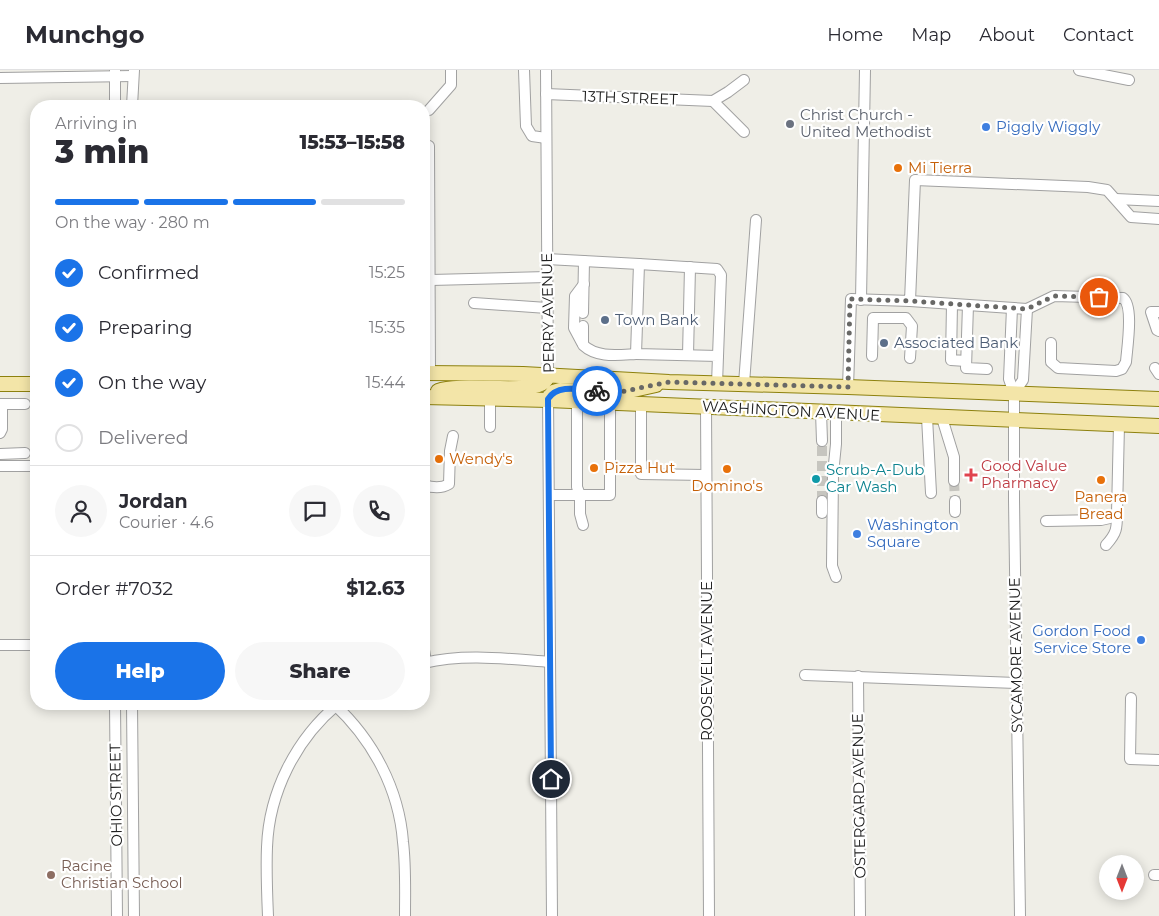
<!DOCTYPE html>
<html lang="en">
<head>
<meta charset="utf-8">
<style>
	body { margin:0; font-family:Montserrat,sans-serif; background:#f7f7f7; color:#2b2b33; height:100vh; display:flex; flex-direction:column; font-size:19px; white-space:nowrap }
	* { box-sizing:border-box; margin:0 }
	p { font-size:16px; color:#7c7c81 }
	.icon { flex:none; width:28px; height:28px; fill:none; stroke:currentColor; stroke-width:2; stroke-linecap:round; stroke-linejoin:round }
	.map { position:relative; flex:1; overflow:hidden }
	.drawer { position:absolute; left:30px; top:30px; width:400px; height:610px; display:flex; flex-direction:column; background:#fff; border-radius:20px; box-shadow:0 2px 12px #0003 }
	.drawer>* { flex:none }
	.needle { width:32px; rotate:180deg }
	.tools { position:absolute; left:1099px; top:785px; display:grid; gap:10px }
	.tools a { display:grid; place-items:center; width:45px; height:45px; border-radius:50%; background:#fff; box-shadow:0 2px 12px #0003; font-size:25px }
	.pin { position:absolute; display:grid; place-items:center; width:42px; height:42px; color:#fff; margin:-21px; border:2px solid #fff; border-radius:50%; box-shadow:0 1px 5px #0007 }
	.courier { position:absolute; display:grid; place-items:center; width:50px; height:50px; margin:-25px; border:4px solid #1a73e8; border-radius:50%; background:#fff; color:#222; box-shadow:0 1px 6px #0007 }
	.summary em { font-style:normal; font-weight:800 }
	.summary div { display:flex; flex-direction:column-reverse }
	.summary { display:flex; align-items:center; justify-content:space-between; height:85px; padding:0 25px }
	h1 { font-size:32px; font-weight:800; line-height:38px }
	.bar { display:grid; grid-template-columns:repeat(4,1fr); gap:8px 5px; align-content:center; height:60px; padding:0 25px }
	.bar i { height:6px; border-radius:4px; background:#e1e1e2 }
	.bar .active { background:#1a73e8 }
	.bar p { grid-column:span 4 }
	.line { display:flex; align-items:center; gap:12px; padding:0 25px; border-top:1px solid #e1e1e2 }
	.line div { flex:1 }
	.round { display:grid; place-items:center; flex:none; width:52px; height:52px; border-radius:26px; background:#f7f7f7 }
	ol { padding:0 25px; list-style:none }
	li { display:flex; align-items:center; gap:15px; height:55px }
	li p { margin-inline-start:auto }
	li .icon { padding:5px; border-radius:50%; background:#1a73e8; color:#fff; stroke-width:4 }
	li:last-child { color:#7c7c81 }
	li i { width:28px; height:28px; border:2px solid #e1e1e2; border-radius:50% }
	.button { display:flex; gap:10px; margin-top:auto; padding:10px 25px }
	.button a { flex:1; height:58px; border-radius:30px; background:#1a73e8; color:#fff; font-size:20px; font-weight:800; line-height:58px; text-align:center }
	.button a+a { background:#f7f7f7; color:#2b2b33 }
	header { display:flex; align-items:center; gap:30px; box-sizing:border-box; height:70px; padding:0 25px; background:#fff; border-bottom:1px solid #e1e1e2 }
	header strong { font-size:24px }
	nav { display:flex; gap:28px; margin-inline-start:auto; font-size:18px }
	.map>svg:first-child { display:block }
</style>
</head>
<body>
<header>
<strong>Munchgo</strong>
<nav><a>Home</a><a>Map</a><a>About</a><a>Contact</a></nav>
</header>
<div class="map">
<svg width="1159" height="846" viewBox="0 0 1159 846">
	<rect width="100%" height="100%" fill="#efeee7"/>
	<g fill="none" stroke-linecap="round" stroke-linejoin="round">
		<g stroke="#c6c5bf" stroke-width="10" stroke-dasharray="10 5" stroke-linecap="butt">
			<polyline points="954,411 955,431"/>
			<polyline points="822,431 822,371"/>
		</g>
		<g stroke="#a1a1a1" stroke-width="12">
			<g id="minor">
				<polyline points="524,0 526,56 532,66 546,68"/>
				<polyline points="546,0 548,310"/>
				<polyline points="1079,0 1129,10"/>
				<polyline points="115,1 115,36"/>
				<polyline points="0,8 133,6"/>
				<polyline points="744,10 728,22 713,31 744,62"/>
				<polyline points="546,24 713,31"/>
				<polyline points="132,36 134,0"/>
				<polyline points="429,40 451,15 451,0"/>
				<polyline points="424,76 429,76 430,303"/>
				<polyline points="1116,129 1159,131"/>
				<polyline points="547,189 639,194 636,284 718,286 717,314"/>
				<polyline points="639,194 717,199 721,205 718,286"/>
				<polyline points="431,210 547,207"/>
				<polyline points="861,230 865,0"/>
				<path d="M 910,231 L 1027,239 L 1054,226 L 1123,228 C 1134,236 1127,278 1126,292 L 1122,299 L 1116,301 L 1058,298 L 1051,292 L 1051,273"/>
				<polyline points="474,233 547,238"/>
				<polyline points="952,234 951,290 966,291"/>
				<polyline points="968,235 966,298 987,299"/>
				<polyline points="1012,238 1009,309 1014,323 1014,430 1020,846"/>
				<polyline points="1159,242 1151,242 1157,260 1159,261"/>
				<polyline points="583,243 584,191"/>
				<path d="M 583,256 L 583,275 C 597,288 617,285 636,284"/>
				<polyline points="582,273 574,258 575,226 584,214"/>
				<polyline points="688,285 690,197"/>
				<polyline points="872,286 873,248 906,248 912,256 910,288"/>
				<polyline points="1155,298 1159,304"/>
				<polyline points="744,314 756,150"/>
				<polyline points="848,317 851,229 910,231 915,110 1088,117 1107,120 1131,147 1159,149"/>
				<polyline points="1014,323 1023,310 1027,239"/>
				<polyline points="548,325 552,846"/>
				<polyline points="490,329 490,357"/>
				<polyline points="577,332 577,417 580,425 610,425 610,334"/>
				<polyline points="0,334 25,334"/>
				<polyline points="641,335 641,404 705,405"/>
				<polyline points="706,337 709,846"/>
				<polyline points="821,342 822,371"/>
				<polyline points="927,347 931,423"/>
				<polyline points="942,348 954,387 954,411"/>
				<polyline points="424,349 424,357"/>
				<polyline points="0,363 2,359 2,334"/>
				<polyline points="0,384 25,383"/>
				<polyline points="0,396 36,396"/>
				<path d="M 424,415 C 433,418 441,419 449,414 L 450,381 L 453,366"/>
				<polyline points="549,425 580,425 580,444 583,455"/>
				<polyline points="822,431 822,443"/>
				<polyline points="955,431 955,442"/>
				<polyline points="1046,451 1101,450 1110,448 1117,443 1119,355"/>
				<path d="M 1106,475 C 1117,463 1117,458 1117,443"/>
				<polyline points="836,507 832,496 833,404 836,374 836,343"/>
				<polyline points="0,575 36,575"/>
				<polyline points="424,580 426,592"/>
				<path d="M 424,593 C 464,583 509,589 550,592"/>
				<polyline points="805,605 1016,613"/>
				<polyline points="858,606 860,846"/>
				<polyline points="1131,628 1130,689 1159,690"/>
				<polyline points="115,634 117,846"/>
				<polyline points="132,634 134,846"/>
				<path d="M 334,634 C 373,670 399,719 403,772 C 406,797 405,822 405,846"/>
				<polyline points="1154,805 1159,805"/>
				<path d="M 268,846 C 267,823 266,800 267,777 C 269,722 296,669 338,634"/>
			</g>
		</g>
		<g stroke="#8d810e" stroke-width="16">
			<g id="major">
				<polyline points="424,303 523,304 669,312 848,317 1159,329"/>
				<polyline points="0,314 36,314"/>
				<path d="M 438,321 C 462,312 530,325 544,312 C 546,310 547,308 549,305"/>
				<polyline points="424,327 548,330 1159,356"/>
				<polyline points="548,329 553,322 560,320 620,323 656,315"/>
			</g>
		</g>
		<use href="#minor" stroke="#fff" stroke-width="10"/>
		<use href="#major" stroke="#f3e5a8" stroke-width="14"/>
	</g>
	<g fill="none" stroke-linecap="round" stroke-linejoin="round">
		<polyline stroke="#686866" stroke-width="5" stroke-dasharray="0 9" points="597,321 620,322 669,312 848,317 850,229 910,231 1027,239 1054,226 1099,227"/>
		<path stroke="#1a73e8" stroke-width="6" d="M 551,709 L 548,329 C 558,313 581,320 597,321"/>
	</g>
	<circle fill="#6b7280" stroke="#fff" stroke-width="2" cx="790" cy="54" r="5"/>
	<g fill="#3f7fe0" stroke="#fff" stroke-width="2">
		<circle cx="986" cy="57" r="5"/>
		<circle cx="857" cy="464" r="5"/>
		<circle cx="1141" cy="570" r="5"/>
	</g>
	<g fill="#e8710a" stroke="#fff" stroke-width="2">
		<circle cx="898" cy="98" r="5"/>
		<circle cx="439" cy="389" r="5"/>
		<circle cx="594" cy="398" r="5"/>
		<circle cx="727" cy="399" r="5"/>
		<circle cx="1101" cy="410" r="5"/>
	</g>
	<g fill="#5c6f8a" stroke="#fff" stroke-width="2">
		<circle cx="605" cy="250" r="5"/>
		<circle cx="884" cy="273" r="5"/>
	</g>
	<path fill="#e0444e" stroke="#fff" stroke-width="2" d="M968.5 397.5h5v5h5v5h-5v5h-5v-5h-5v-5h5z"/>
	<circle fill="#0f9aa8" stroke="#fff" stroke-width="2" cx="816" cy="409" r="5"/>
	<circle fill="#8d6e63" stroke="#fff" stroke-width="2" cx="51" cy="805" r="5"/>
	<g text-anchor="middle" stroke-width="4.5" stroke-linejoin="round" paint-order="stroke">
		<g font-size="15" fill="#202020" stroke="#fff">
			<text transform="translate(630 28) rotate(2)" y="5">13TH STREET</text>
			<text transform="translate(548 243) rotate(-91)" y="5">PERRY AVENUE</text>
			<text transform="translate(791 341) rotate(3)" y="5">WASHINGTON AVENUE</text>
			<text transform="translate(1016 585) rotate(-91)" y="5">SYCAMORE AVENUE</text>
			<text transform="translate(707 591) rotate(-90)" y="5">ROOSEVELT AVENUE</text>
			<text transform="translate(116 725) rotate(-91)" y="5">OHIO STREET</text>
			<text transform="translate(859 726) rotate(-91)" y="5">OSTERGARD AVENUE</text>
		</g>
		<g font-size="15" fill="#5b616d" stroke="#fff" text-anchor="start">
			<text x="800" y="50">Christ Church -<tspan x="800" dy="17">United Methodist</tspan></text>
		</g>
		<g font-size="15" fill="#366cbe" stroke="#fff" text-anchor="start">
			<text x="996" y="62">Piggly Wiggly</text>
			<text x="867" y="460">Washington<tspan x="867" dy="17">Square</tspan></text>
			<text x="1131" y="566" text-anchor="end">Gordon Food<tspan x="1131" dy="17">Service Store</tspan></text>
		</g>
		<g font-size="15" fill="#c56008" stroke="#fff" text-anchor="start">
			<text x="908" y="103">Mi Tierra</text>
			<text x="449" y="394">Wendy's</text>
			<text x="604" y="403">Pizza Hut</text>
			<text x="727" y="421" text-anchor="middle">Domino's</text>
			<text x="1101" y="432" text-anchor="middle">Panera<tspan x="1101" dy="17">Bread</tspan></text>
		</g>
		<g font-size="15" fill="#4e5e75" stroke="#fff" text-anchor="start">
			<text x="615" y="255">Town Bank</text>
			<text x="894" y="278">Associated Bank</text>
		</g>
		<g font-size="15" fill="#be3a42" stroke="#fff" text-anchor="start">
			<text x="981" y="401">Good Value<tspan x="981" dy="17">Pharmacy</tspan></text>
		</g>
		<g font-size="15" fill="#0d838f" stroke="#fff" text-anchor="start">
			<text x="826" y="405">Scrub-A-Dub<tspan x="826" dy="17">Car Wash</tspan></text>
		</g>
		<g font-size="15" fill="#785e54" stroke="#fff" text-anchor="start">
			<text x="61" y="801">Racine<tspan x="61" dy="17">Christian School</tspan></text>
		</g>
	</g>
</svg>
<div class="tools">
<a><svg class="needle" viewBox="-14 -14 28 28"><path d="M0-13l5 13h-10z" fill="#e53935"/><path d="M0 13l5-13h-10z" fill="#7c7c81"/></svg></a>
</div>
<div class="pin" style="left:1099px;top:227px;background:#ea580c"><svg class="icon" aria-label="bag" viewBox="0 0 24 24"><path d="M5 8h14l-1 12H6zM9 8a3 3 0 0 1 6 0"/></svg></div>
<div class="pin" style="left:551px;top:709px;background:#1f2937"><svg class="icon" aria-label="home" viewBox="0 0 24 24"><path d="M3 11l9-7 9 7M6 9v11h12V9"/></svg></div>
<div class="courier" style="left:597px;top:321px"><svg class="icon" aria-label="bike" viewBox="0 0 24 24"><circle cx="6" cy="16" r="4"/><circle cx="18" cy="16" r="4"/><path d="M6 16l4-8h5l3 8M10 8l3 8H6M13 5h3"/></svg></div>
<section class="drawer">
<div class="summary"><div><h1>3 min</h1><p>Arriving in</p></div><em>15:53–15:58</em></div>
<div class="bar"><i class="active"></i><i class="active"></i><i class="active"></i><i></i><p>On the way · 280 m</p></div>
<ol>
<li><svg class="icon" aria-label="check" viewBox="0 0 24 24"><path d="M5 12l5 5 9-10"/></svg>Confirmed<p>15:25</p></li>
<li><svg class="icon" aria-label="check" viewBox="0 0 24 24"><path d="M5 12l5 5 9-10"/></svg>Preparing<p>15:35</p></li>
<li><svg class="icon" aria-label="check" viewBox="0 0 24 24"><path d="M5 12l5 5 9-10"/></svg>On the way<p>15:44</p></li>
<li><i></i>Delivered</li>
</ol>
<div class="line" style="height:90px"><a class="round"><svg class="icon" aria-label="person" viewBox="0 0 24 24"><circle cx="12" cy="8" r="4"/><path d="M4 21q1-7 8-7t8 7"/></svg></a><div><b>Jordan</b><p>Courier · 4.6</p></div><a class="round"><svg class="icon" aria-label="chat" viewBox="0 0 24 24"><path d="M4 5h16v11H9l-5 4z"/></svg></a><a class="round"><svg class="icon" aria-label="phone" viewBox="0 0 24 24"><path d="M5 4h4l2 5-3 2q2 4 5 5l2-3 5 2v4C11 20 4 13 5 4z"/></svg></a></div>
<div class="line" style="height:65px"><div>Order #7032</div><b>$12.63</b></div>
<div class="button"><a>Help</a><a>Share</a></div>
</section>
</div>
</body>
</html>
